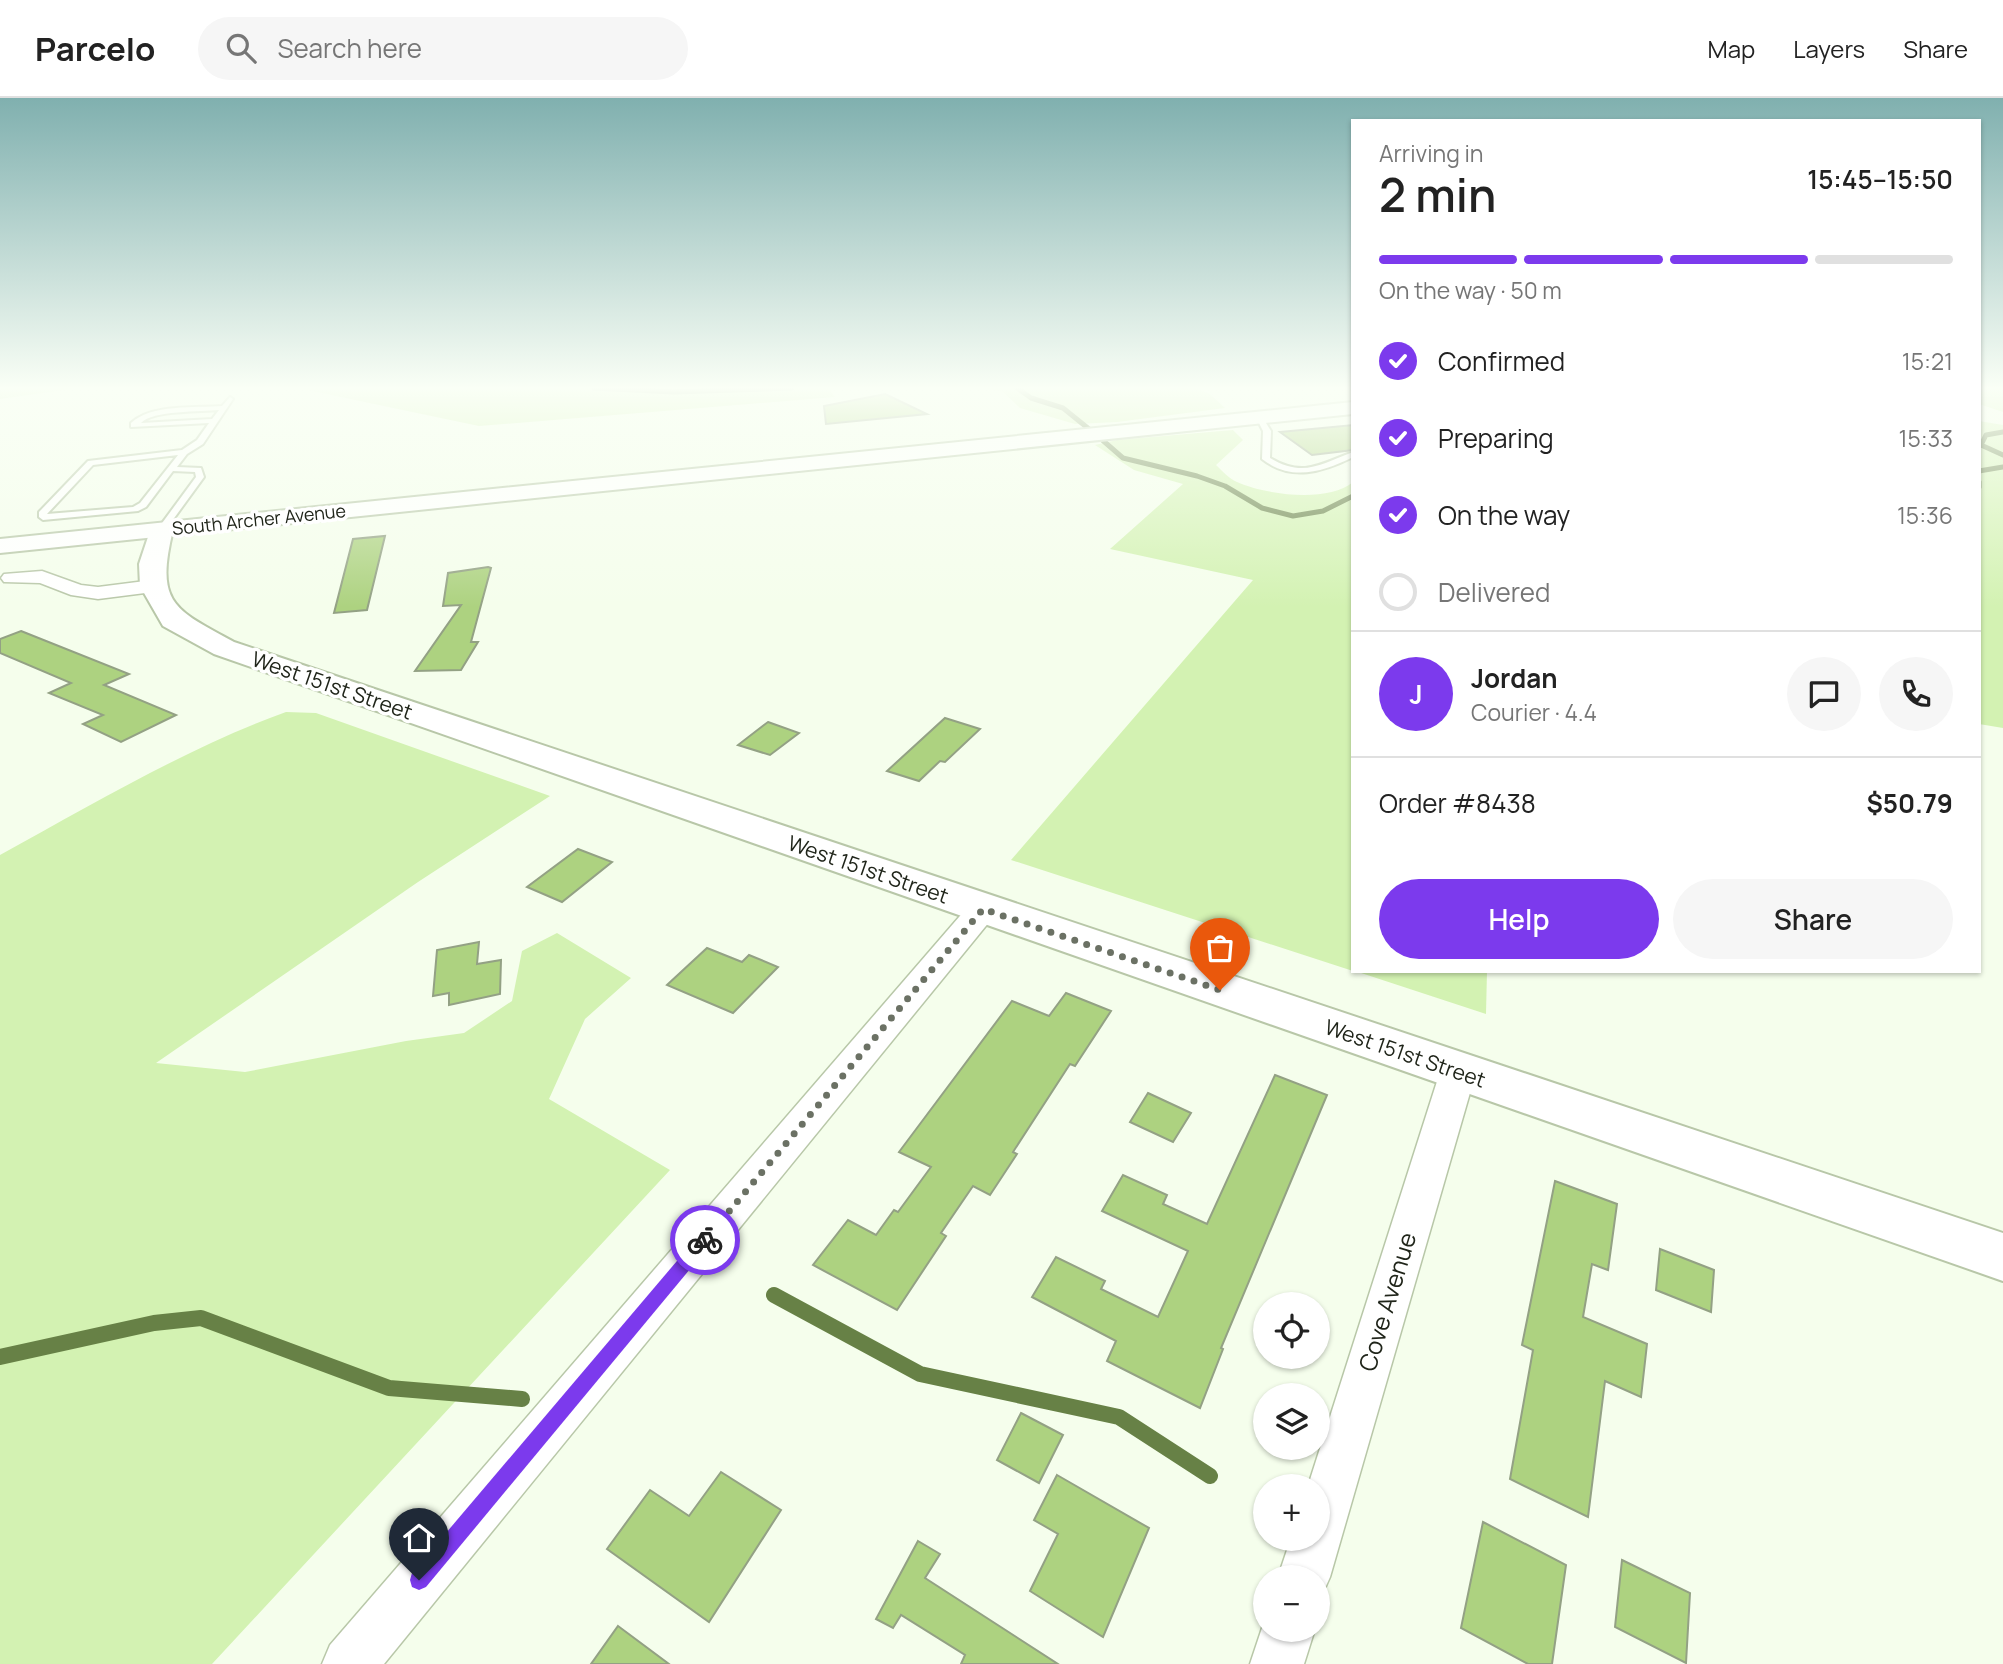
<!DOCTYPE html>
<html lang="en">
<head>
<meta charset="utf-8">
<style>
	body { margin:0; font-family:Manrope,sans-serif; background:#f6f6f6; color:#222; height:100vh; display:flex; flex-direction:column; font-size:26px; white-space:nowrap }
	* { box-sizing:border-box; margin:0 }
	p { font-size:23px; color:#767676 }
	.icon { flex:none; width:38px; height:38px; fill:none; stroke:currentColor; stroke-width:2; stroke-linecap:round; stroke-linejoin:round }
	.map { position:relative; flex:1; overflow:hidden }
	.side { position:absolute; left:1351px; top:21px; width:630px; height:854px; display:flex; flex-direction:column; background:#fff; border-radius:0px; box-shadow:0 2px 5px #0004 }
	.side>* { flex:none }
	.controls { position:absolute; left:1253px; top:1194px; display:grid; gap:14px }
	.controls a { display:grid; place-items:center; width:77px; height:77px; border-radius:50%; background:#fff; box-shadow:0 2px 5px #0004; font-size:35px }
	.pin { position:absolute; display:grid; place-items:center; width:60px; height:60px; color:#fff; margin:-72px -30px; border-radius:50% 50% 50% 0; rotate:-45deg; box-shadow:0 0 7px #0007 }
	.pin .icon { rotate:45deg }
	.courier { position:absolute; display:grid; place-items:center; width:70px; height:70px; margin:-35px; border:5px solid #7c3aed; border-radius:50%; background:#fff; color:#222; box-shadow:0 2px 9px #0007 }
	.summary em { font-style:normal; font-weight:600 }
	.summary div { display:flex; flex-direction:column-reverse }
	.summary { display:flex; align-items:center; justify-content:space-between; height:119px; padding:0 28px }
	h1 { font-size:46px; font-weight:600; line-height:52px }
	.bar { display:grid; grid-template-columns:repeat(4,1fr); gap:10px 7px; align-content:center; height:84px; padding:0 28px }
	.bar i { height:9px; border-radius:5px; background:#e0e0e0 }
	.bar .selected { background:#7c3aed }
	.bar p { grid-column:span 4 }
	.line { display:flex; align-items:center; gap:18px; padding:0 28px; border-top:2px solid #e0e0e0 }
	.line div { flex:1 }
	.round { display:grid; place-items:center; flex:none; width:74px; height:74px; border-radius:37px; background:#f6f6f6 }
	ol { padding:0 28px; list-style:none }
	li { display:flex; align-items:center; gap:21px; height:77px }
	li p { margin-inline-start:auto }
	li .icon { padding:7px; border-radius:50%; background:#7c3aed; color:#fff; stroke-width:4 }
	li:last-child { color:#767676 }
	li i { width:38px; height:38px; border:4px solid #e0e0e0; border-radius:50% }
	.cta { display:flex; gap:14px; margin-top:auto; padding:14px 28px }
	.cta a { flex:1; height:80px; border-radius:42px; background:#7c3aed; color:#fff; font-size:28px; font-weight:600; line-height:80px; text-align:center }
	.cta a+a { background:#f6f6f6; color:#222 }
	header { display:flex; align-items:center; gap:42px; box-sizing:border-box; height:98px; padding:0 35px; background:#fff; border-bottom:2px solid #e0e0e0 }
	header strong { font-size:33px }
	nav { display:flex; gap:38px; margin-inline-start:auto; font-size:24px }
	.search { width:490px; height:63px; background:#f6f6f6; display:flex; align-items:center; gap:18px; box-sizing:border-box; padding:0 24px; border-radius:38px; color:#767676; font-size:26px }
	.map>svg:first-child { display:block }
</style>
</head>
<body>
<header>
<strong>Parcelo</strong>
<div class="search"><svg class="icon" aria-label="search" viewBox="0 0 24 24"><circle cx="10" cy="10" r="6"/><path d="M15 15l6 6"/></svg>Search here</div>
<nav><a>Map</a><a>Layers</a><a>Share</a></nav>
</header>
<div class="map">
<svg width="2003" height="1566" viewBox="0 0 2003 1566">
	<rect width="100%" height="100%" fill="#f5feec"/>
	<g fill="#d3f2b2">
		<polygon points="0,290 78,290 0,301"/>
		<polygon points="298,290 828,290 835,299 479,328"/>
		<polygon points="980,290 1196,290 1210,296 1225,310 1117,324 1075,326 1020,310 1002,293"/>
		<polygon points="1979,290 2003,290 2003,314 1979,306"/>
		<polygon points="1979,323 2003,327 2003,630 1979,626"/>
		<path d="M 1233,332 L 1243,342 L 1216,367 C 1222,373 1230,381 1237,384 C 1266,397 1328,405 1353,384 L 1353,873 L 1011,762 L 1253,482 L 1110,451 L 1183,386 L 1134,372 L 1095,347 L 1117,342 Z"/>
		<path d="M 286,614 L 316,615 L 550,698 L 418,784 L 156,965 L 245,974 L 406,943 L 464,935 L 512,903 L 522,853 L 557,835 L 631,880 L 585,921 L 549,1001 L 670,1072 L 212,1566 L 0,1566 L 0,757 C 93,706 187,650 286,614 Z"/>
		<polygon points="1355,873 1487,873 1486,916"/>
	</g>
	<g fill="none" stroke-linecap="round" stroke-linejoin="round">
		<g stroke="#678146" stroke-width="5">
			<polyline points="594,290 674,294 792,290"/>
			<polyline points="1017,290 1031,300 1063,310 1089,331"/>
			<polyline points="2003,334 1986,337 1981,347 2003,357"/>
			<polyline points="1100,340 1123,360 1197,378 1225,388 1262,410 1293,418 1323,413 1353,398"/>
			<polyline points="1979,373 2003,369"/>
			<polyline points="1979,384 1979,389"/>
		</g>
		<g stroke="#678146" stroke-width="16">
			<polyline points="774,1197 920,1276 1119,1319 1210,1378"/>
			<polyline points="0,1259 154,1225 201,1220 389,1290 522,1301"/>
		</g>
	</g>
	<g fill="#add280" stroke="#93a184" stroke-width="2">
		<polygon points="885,296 927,316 826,326 824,308"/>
		<polygon points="1353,327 1353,352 1312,357 1280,334"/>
		<polygon points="385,438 367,512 334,515 353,441"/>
		<polygon points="488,469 491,470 471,544 478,544 461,572 415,573 461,507 443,508 448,475"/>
		<polygon points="21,533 129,576 104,587 176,617 121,644 83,626 103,617 49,595 71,585 0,555 0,541"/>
		<polygon points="945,620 980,631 945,664 940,663 919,683 887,673"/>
		<polygon points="768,624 799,635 770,657 738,647"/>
		<polygon points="578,751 612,764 562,804 527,789"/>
		<polygon points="479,844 477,866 501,862 500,896 449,907 449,895 433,898 437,852"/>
		<polygon points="707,850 742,864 749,857 778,869 733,915 667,887"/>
		<polygon points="1066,895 1111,913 1075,968 1070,966 1013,1054 1017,1056 990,1097 973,1088 941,1135 946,1138 897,1212 813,1167 848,1122 876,1137 894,1112 898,1114 931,1069 899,1054 1012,903 1049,918"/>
		<polygon points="1275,977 1327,997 1221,1250 1223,1251 1200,1310 1107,1263 1116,1243 1032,1199 1056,1159 1105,1183 1101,1191 1158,1219 1188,1153 1102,1113 1123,1077 1167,1097 1163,1106 1207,1126"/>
		<polygon points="1148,995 1191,1015 1173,1044 1130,1024"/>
		<polygon points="1555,1083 1617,1106 1608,1172 1592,1166 1583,1219 1647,1246 1641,1299 1605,1283 1588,1419 1510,1381 1533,1252 1522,1247"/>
		<polygon points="1660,1151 1714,1172 1711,1214 1656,1192"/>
		<polygon points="1021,1315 1063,1337 1039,1385 997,1362"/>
		<polygon points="721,1374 781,1412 709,1524 607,1451 650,1392 689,1418"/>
		<polygon points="1057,1377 1149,1430 1103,1539 1030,1493 1058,1436 1034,1422"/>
		<polygon points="1483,1424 1566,1467 1552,1566 1528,1566 1461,1530"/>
		<polygon points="918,1443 940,1456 925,1480 1058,1566 961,1566 965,1557 901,1517 893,1530 876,1521"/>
		<polygon points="1622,1462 1690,1495 1686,1565 1615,1529"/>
		<polygon points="618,1528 669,1566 591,1566"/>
	</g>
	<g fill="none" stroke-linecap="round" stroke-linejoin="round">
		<g stroke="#b8c7a8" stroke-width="4">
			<g id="lane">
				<path d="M 230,299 L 233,301 L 203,346 L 187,356 L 177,369 L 201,370 L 204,379 L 164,434 L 157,432 L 196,379 L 195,374 L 173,373 L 146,409 L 138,413 L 43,422 L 39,419 L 39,414 L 88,363 L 182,352 L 197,342 L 209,325 L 131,329 L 131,325 C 151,306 195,310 222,308 ZM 219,312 L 212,321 L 141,325 C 153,312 200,314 219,312 ZM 178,357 L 140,405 L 133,409 L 47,416 L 93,367 Z"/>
				<path d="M 1255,317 L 1261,317 L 1271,333 L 1270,360 C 1304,380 1320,366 1353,354 L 1353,359 C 1323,374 1291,384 1262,361 L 1263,333 Z"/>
			</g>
		</g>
		<g stroke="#b8c7a8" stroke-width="3">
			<g id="street">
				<polygon points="42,473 81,487 98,489 153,482 160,484 163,488 160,492 153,494 98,501 71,497 40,485 4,484 1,480 4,476"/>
				<polygon points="983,801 994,804 998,811 994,818 384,1566 322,1566 330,1547 972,804"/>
				<polygon points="1458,960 1471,964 1476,974 1330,1479 1322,1497 1318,1499 1318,1479 1278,1479 1291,1440 1318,1440 1318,1388 1308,1388 1440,974 1445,964"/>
				<polygon points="1265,1521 1265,1531 1315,1531 1304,1566 1250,1566"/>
			</g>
		</g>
		<g stroke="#b8c7a8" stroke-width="4">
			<path id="secondary" d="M 161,425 L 170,427 L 173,432 C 155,506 174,511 234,544 L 2003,1135 L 2003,1183 L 214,556 L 163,528 L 140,488 L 139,466 L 152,427 Z"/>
		</g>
		<g stroke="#b8c7a8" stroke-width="4">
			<polygon id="primary" points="1353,304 1353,316 0,455 0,441"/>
		</g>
		<use href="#lane" fill="#fff" fill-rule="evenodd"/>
		<use href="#street" fill="#fff" fill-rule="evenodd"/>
		<use href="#secondary" fill="#fff" fill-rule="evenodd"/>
		<use href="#primary" fill="#fff" fill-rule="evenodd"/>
	</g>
	<linearGradient id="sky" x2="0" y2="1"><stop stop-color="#80b0af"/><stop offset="0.57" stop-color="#fafff6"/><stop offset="1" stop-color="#fafff6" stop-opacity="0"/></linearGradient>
	<rect width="2003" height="509" fill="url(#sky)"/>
	<polygon fill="#7c3aed" points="705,1135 710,1137 713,1142 710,1147 426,1489 419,1492 412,1489 410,1482 412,1475 699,1137"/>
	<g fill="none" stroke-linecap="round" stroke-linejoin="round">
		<polyline stroke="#6b7164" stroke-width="7" stroke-dasharray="0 12.6" points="705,1142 983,811 1220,892"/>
	</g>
	<g text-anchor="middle" stroke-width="7" stroke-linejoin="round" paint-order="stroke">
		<g font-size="18" fill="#20251a" stroke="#fff">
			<text transform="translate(259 422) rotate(-6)" y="6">South Archer Avenue</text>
		</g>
		<g font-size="21" fill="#20251a" stroke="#fff">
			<text transform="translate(332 588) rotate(19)" y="7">West 151st Street</text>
			<text transform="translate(868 772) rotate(19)" y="7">West 151st Street</text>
			<text transform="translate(1405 956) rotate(19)" y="7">West 151st Street</text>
		</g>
		<g font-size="24" fill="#20251a" stroke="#fff">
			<text transform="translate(1388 1204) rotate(-73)" y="8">Cove Avenue</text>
		</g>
	</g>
</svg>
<div class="controls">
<a><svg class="icon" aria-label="locate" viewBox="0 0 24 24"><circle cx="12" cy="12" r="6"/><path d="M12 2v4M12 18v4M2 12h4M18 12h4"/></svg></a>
<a><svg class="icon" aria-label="layers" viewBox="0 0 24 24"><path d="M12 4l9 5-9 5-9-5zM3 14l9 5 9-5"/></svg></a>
<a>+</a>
<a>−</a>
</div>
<div class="pin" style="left:1220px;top:892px;background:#ea580c"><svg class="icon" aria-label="bag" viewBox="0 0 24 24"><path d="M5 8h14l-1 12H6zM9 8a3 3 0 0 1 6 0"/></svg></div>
<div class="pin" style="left:419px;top:1482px;background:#1f2937"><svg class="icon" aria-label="home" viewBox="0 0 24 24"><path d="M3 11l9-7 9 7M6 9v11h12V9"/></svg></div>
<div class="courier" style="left:705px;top:1142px"><svg class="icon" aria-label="bike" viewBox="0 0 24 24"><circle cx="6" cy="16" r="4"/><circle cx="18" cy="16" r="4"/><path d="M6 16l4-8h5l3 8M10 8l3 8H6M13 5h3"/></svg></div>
<section class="side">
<div class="summary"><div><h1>2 min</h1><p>Arriving in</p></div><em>15:45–15:50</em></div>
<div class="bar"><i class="selected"></i><i class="selected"></i><i class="selected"></i><i></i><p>On the way · 50 m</p></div>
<ol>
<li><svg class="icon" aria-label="check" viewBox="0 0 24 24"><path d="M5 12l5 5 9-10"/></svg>Confirmed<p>15:21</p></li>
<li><svg class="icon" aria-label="check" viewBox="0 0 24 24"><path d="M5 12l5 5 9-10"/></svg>Preparing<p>15:33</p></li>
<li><svg class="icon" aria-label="check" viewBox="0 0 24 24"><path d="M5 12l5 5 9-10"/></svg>On the way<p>15:36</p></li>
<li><i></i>Delivered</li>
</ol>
<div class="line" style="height:126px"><b class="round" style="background:#7c3aed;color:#fff">J</b><div><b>Jordan</b><p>Courier · 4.4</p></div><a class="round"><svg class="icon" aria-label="chat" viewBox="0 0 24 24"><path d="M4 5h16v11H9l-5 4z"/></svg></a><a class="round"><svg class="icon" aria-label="phone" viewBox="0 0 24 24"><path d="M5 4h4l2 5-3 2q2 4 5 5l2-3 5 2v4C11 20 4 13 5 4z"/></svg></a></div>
<div class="line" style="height:91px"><div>Order #8438</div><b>$50.79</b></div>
<div class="cta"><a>Help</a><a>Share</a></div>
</section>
</div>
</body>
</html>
